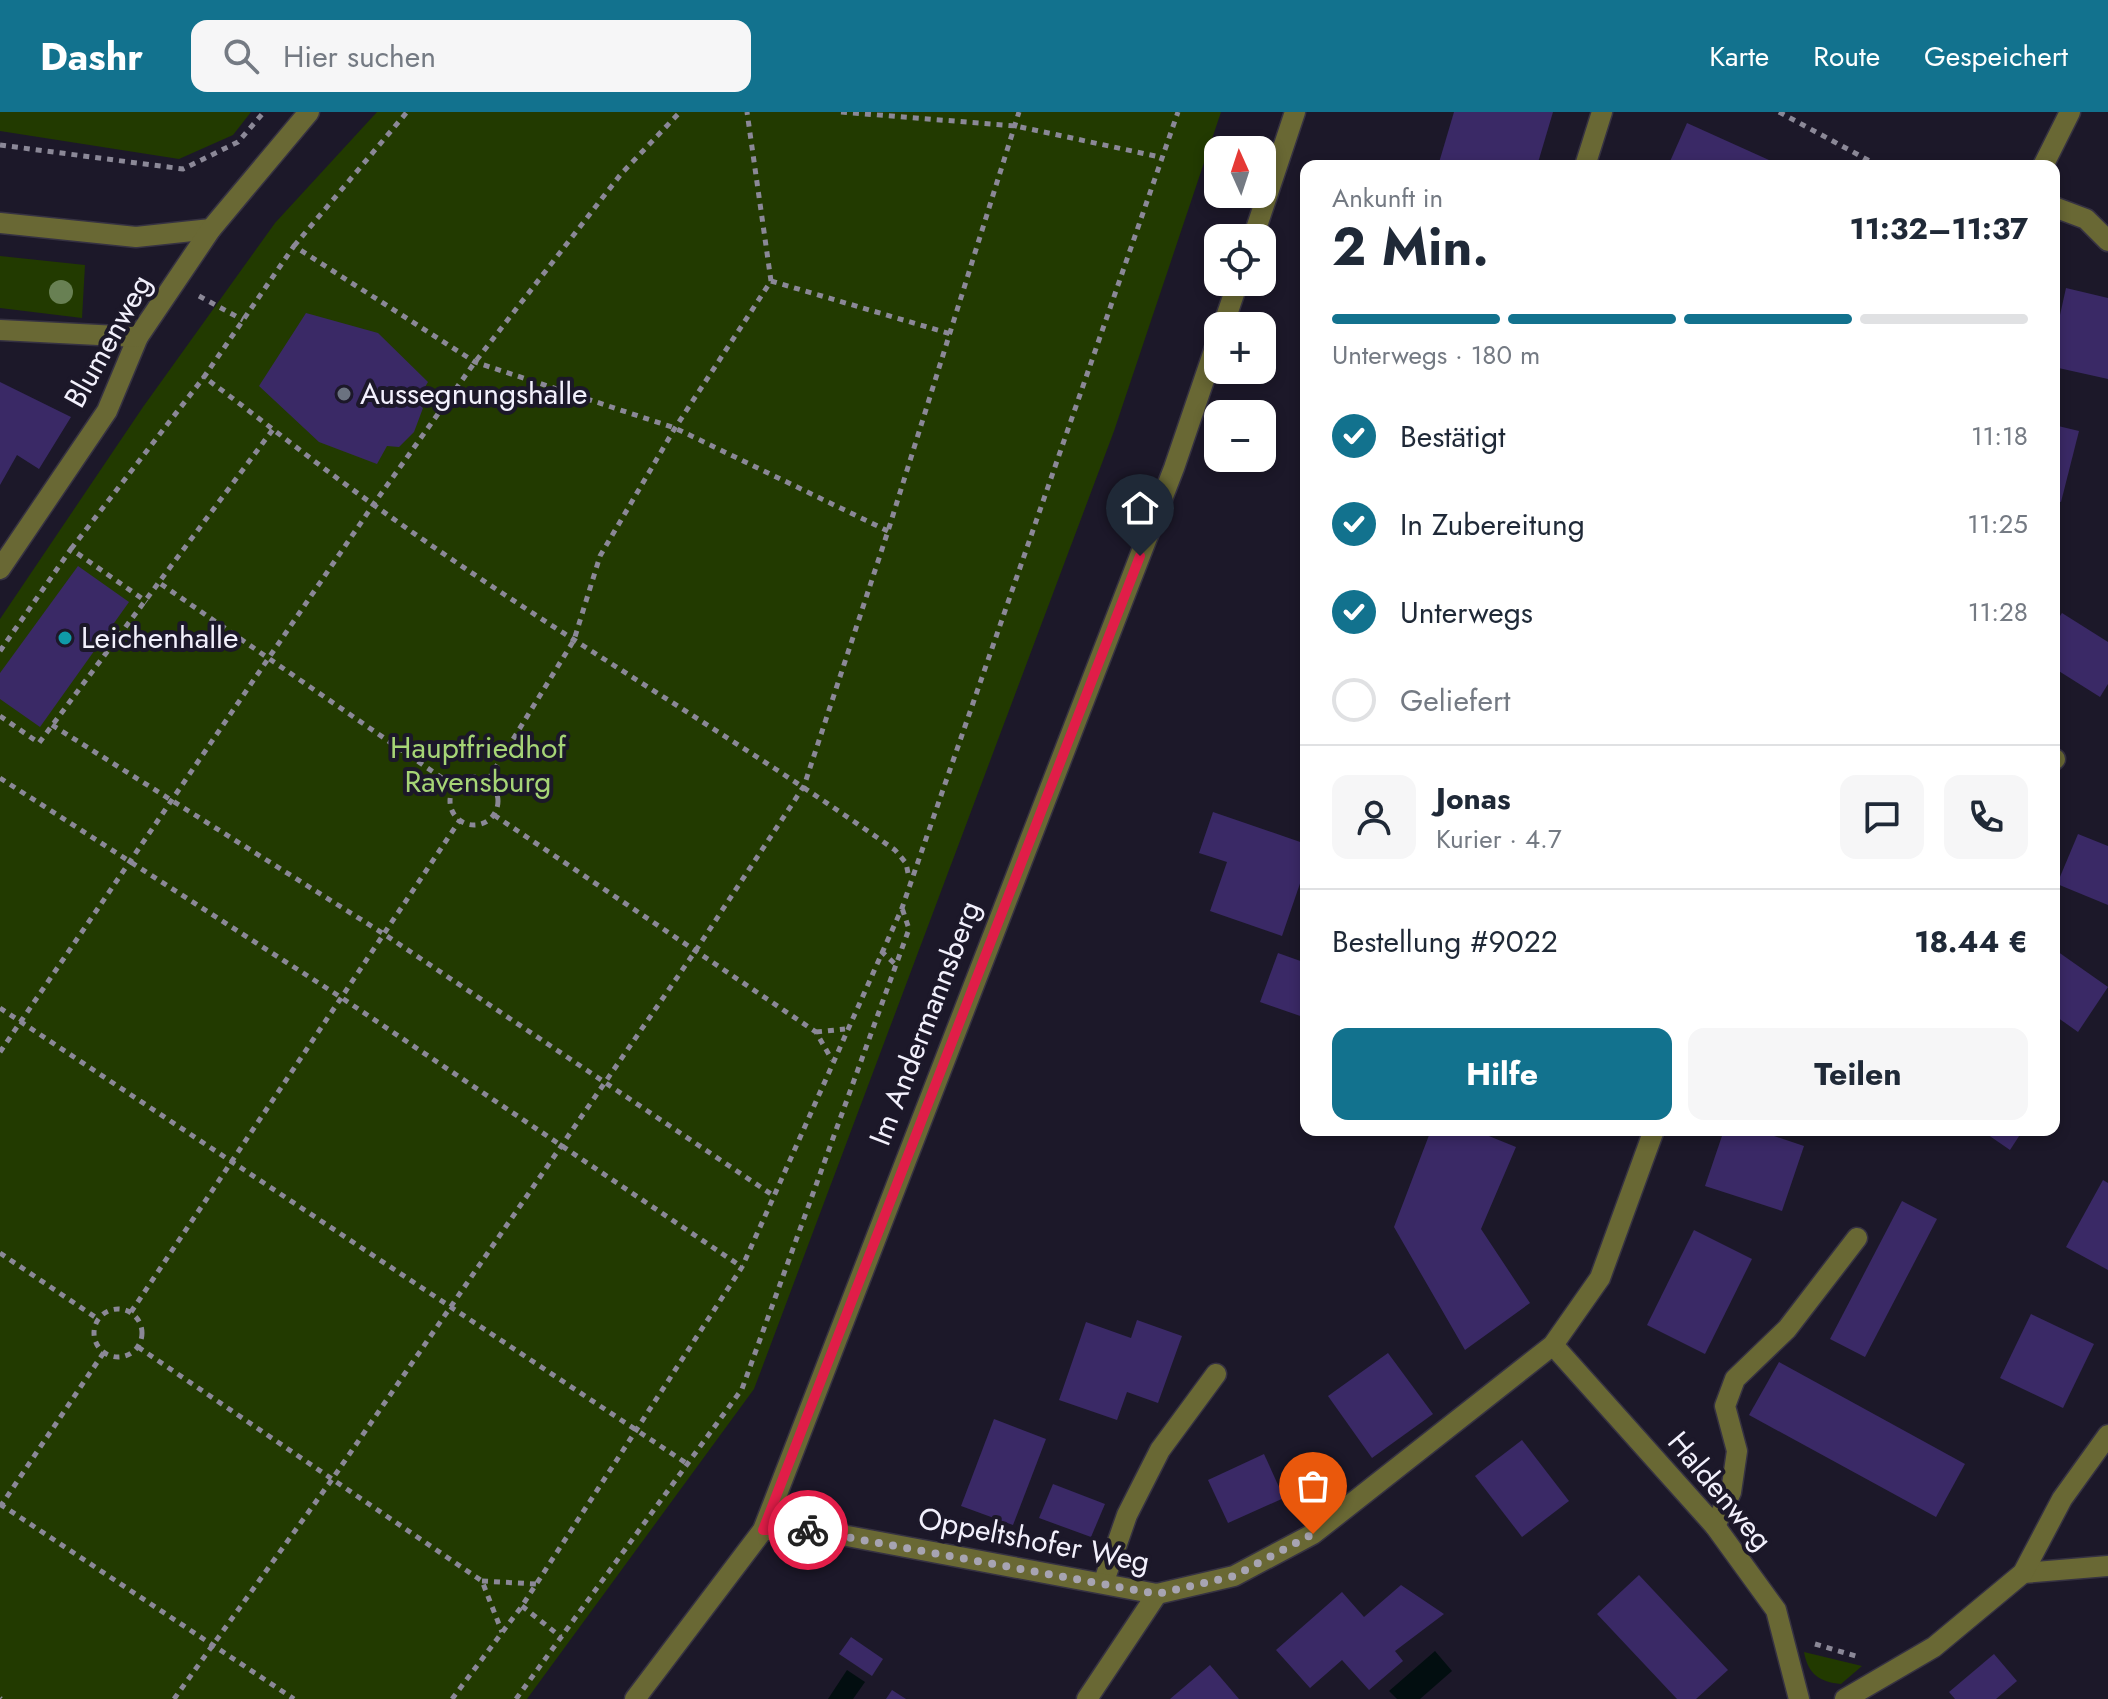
<!DOCTYPE html>
<html lang="de">
<head>
<meta charset="utf-8">
<style>
	body { margin:0; font-family:Jost,sans-serif; background:#f6f6f7; color:#1f2937; height:100vh; display:flex; flex-direction:column; font-size:30px; white-space:nowrap }
	* { box-sizing:border-box; margin:0 }
	p { font-size:26px; color:#747a83 }
	.icon { flex:none; width:44px; height:44px; fill:none; stroke:currentColor; stroke-width:2; stroke-linecap:round; stroke-linejoin:round }
	.map { position:relative; flex:1; overflow:hidden }
	.drawer { position:absolute; left:1300px; top:48px; width:760px; height:976px; display:flex; flex-direction:column; background:#fff; border-radius:16px; box-shadow:0 4px 12px #0003 }
	.drawer>* { flex:none }
	.needle { width:52px; rotate:357deg }
	.controls { position:absolute; left:1204px; top:24px; display:grid; gap:16px }
	.controls a { display:grid; place-items:center; width:72px; height:72px; border-radius:16px; background:#fff; box-shadow:0 4px 12px #0003; font-size:40px }
	.pin { position:absolute; display:grid; place-items:center; width:68px; height:68px; color:#fff; margin:-82px -34px; border-radius:50% 50% 50% 0; rotate:-45deg; box-shadow:0 0 8px #0007 }
	.pin .icon { rotate:45deg }
	.courier { position:absolute; display:grid; place-items:center; width:80px; height:80px; margin:-40px; border:6px solid #e11d48; border-radius:50%; background:#fff; color:#222; box-shadow:0 2px 10px #0007 }
	.head em { font-style:normal; font-weight:700 }
	.head div { display:flex; flex-direction:column-reverse }
	.head { display:flex; align-items:center; justify-content:space-between; height:136px; padding:0 32px }
	h1 { font-size:52px; font-weight:700; line-height:60px }
	.bar { display:grid; grid-template-columns:repeat(4,1fr); gap:12px 8px; align-content:center; height:96px; padding:0 32px }
	.bar i { height:10px; border-radius:6px; background:#e0e1e3 }
	.bar .current { background:#12728e }
	.bar p { grid-column:span 4 }
	.line { display:flex; align-items:center; gap:20px; padding:0 32px; border-top:2px solid #e0e1e3 }
	.line div { flex:1 }
	.round { display:grid; place-items:center; flex:none; width:84px; height:84px; border-radius:16px; background:#f6f6f7 }
	ol { padding:0 32px; list-style:none }
	li { display:flex; align-items:center; gap:24px; height:88px }
	li p { margin-inline-start:auto }
	li .icon { padding:8px; border-radius:50%; background:#12728e; color:#fff; stroke-width:4 }
	li:last-child { color:#747a83 }
	li i { width:44px; height:44px; border:4px solid #e0e1e3; border-radius:50% }
	.action { display:flex; gap:16px; margin-top:auto; padding:16px 32px }
	.action a { flex:1; height:92px; border-radius:16px; background:#12728e; color:#fff; font-size:32px; font-weight:700; line-height:92px; text-align:center }
	.action a+a { background:#f6f6f7; color:#1f2937 }
	header { display:flex; align-items:center; gap:48px; box-sizing:border-box; height:112px; padding:0 40px; background:#12728e; color:#fff }
	header strong { font-size:38px }
	nav { display:flex; gap:44px; margin-inline-start:auto; font-size:28px }
	.search { width:560px; height:72px; background:#f6f6f7; display:flex; align-items:center; gap:20px; box-sizing:border-box; padding:0 28px; border-radius:16px; color:#747a83; font-size:30px }
	.map>svg:first-child { display:block }
</style>
</head>
<body>
<header>
<strong>Dashr</strong>
<div class="search"><svg class="icon" aria-label="search" viewBox="0 0 24 24"><circle cx="10" cy="10" r="6"/><path d="M15 15l6 6"/></svg>Hier suchen</div>
<nav><a>Karte</a><a>Route</a><a>Gespeichert</a></nav>
</header>
<div class="map">
<svg width="2108" height="1587" viewBox="0 0 2108 1587">
	<rect width="100%" height="100%" fill="#1c1829"/>
	<g fill="#223a00">
		<polygon points="0,0 251,0 233,23 179,47 0,19"/>
		<polygon points="377,0 1221,0 1114,319 754,1277 527,1587 0,1587 0,507 143,295 275,111"/>
		<polygon points="0,144 85,153 82,206 0,196"/>
		<path d="M 1804,1540 L 1862,1554 L 1841,1572 C 1819,1570 1808,1562 1804,1540 Z"/>
	</g>
	<g fill="#020e10">
		<polygon points="1435,1539 1452,1559 1420,1587 1397,1587 1389,1579"/>
		<polygon points="847,1558 865,1570 853,1587 828,1587"/>
	</g>
	<g fill="#3a2966">
		<polygon points="1454,0 1553,0 1537,54 1438,54"/>
		<polygon points="1687,11 1782,54 1668,54"/>
		<polygon points="2066,176 2108,186 2108,267 2054,255 2054,230"/>
		<polygon points="306,201 378,221 428,270 416,290 423,296 414,320 399,335 387,334 377,352 319,330 259,274"/>
		<polygon points="0,270 71,305 39,357 17,343 0,373"/>
		<polygon points="2054,313 2079,319 2061,390 2054,388"/>
		<polygon points="78,454 129,490 40,615 0,587 0,561"/>
		<polygon points="2062,501 2108,530 2108,572 2100,585 2054,556 2054,513"/>
		<polygon points="1213,700 1306,732 1306,754 1282,824 1210,799 1227,750 1199,741"/>
		<polygon points="2078,722 2108,734 2108,793 2057,772"/>
		<polygon points="2054,837 2108,875 2078,920 2054,903"/>
		<polygon points="1278,841 1306,851 1306,906 1260,890"/>
		<polygon points="1431,1018 1474,1018 1516,1035 1481,1117 1530,1191 1465,1238 1394,1115"/>
		<polygon points="1724,1018 1756,1018 1804,1034 1782,1099 1705,1074"/>
		<polygon points="1981,1018 2023,1018 2010,1038"/>
		<polygon points="2103,1068 2108,1071 2108,1158 2066,1135"/>
		<polygon points="1902,1089 1937,1107 1865,1245 1830,1227"/>
		<polygon points="1694,1118 1752,1147 1705,1242 1647,1213"/>
		<polygon points="2031,1202 2094,1232 2063,1296 2000,1266"/>
		<polygon points="1137,1208 1182,1224 1158,1291 1127,1280 1117,1308 1059,1288 1086,1210 1131,1226"/>
		<polygon points="1388,1241 1433,1302 1372,1346 1328,1284"/>
		<polygon points="1779,1250 1965,1352 1936,1405 1749,1303"/>
		<polygon points="994,1307 1046,1327 1013,1413 961,1394"/>
		<polygon points="1522,1328 1569,1389 1522,1425 1475,1364"/>
		<polygon points="1264,1342 1284,1386 1228,1411 1208,1368"/>
		<polygon points="1053,1372 1105,1392 1091,1425 1039,1406"/>
		<polygon points="1639,1463 1728,1558 1696,1587 1677,1587 1597,1502"/>
		<polygon points="1401,1473 1444,1502 1395,1539 1403,1549 1369,1578 1342,1548 1310,1576 1276,1538 1342,1480 1364,1505"/>
		<polygon points="851,1525 883,1547 872,1564 839,1542"/>
		<polygon points="1994,1542 2017,1569 1996,1587 1955,1587 1949,1580"/>
		<polygon points="1210,1553 1239,1587 1170,1587"/>
		<polygon points="892,1578 906,1587 886,1587"/>
	</g>
	<g fill="none" stroke-linecap="round" stroke-linejoin="round">
		<g stroke="#363242" stroke-width="23">
			<g id="service">
				<polyline points="2054,95 2086,107 2108,129"/>
				<polyline points="0,457 107,299 138,225"/>
				<polyline points="2054,648 2055,647"/>
				<polyline points="1715,1414 1731,1380 1737,1339 1725,1294 1735,1267 1787,1217 1857,1126"/>
				<polyline points="1104,1469 1127,1403 1160,1338 1216,1262"/>
			</g>
		</g>
		<g stroke="#363242" stroke-width="23">
			<g id="minor">
				<polyline points="1585,54 1602,0"/>
				<polyline points="2043,54 2070,0"/>
				<polyline points="0,111 136,125 211,117"/>
				<polyline points="1253,126 1295,0"/>
				<polyline points="1223,214 1238,170"/>
				<polyline points="0,218 138,225 211,117 309,0"/>
				<polyline points="1553,1233 1715,1414 1776,1498 1799,1587"/>
				<polyline points="763,1418 815,1418 1157,1482 1234,1464 1313,1422 1553,1233 1600,1166 1654,1018"/>
				<polyline points="2023,1461 2108,1454"/>
				<polyline points="635,1587 763,1418 1174,356 1218,227"/>
				<polyline points="1087,1587 1157,1482"/>
				<polyline points="1845,1587 1934,1535 2023,1461 2062,1387 2108,1323"/>
			</g>
		</g>
		<g stroke="#8b8897" stroke-width="5" stroke-dasharray="6 6" stroke-linecap="butt">
			<polyline points="841,0 1016,14 1160,45"/>
			<polyline points="1779,0 1879,54"/>
			<polyline points="0,33 183,57 238,30 264,0"/>
			<polyline points="294,134 407,0"/>
			<polyline points="771,169 951,222"/>
			<polyline points="199,184 243,208"/>
			<path d="M 888,419 L 675,316 L 475,250 L 294,134 L 204,265 C 261,307 316,352 374,393 C 543,515 725,618 895,738 L 906,751 L 909,766"/>
			<polyline points="71,437 204,265"/>
			<polyline points="161,472 455,675"/>
			<polyline points="0,539 71,437 147,490"/>
			<polyline points="0,604 39,631 274,316"/>
			<polyline points="52,613 384,822 774,1084"/>
			<circle cx="474" cy="689" r="24"/>
			<polyline points="0,666 342,886 742,1155"/>
			<polyline points="488,668 574,528 600,444 675,316 771,169 747,0"/>
			<polyline points="494,703 816,920 832,948"/>
			<polyline points="881,839 896,853"/>
			<polyline points="0,896 686,1351"/>
			<polyline points="816,920 845,917"/>
			<polyline points="0,940 373,393 475,250 621,62 680,0"/>
			<polyline points="0,1141 98,1207"/>
			<circle cx="118" cy="1221" r="24"/>
			<polyline points="131,1200 460,708"/>
			<polyline points="138,1235 482,1469 502,1520"/>
			<polyline points="0,1392 294,1587"/>
			<polyline points="0,1395 104,1240"/>
			<polyline points="482,1469 536,1472"/>
			<polyline points="522,1494 561,1525"/>
			<polyline points="1815,1532 1859,1545"/>
			<polyline points="0,1586 1,1587"/>
			<polyline points="174,1587 333,1366 696,838 804,674 888,419 1019,0"/>
			<polyline points="452,1587 522,1494 742,1155 774,1084 902,796 1178,0"/>
			<polyline points="516,1587 742,1277 909,817 902,796"/>
		</g>
		<use href="#service" stroke="#696834" stroke-width="20"/>
		<use href="#minor" stroke="#696834" stroke-width="20"/>
	</g>
	<circle fill="#688053" cx="61" cy="180" r="12"/>
	<g fill="none" stroke-linecap="round" stroke-linejoin="round">
		<polyline stroke="#a7a4b2" stroke-width="8" stroke-dasharray="0 14.4" points="808,1418 1157,1482 1234,1464 1313,1422"/>
		<polyline stroke="#e11d48" stroke-width="10" points="808,1418 763,1418 1140,444"/>
	</g>
	<circle fill="#6b7280" stroke="#1c1829" stroke-width="3" cx="344" cy="282" r="8"/>
	<circle fill="#0f9aa8" stroke="#1c1829" stroke-width="3" cx="65" cy="526" r="8"/>
	<g text-anchor="middle" stroke-width="8" stroke-linejoin="round" paint-order="stroke">
		<g font-size="30" fill="#f2f0fc" stroke="#1c1829">
			<text transform="translate(108 229) rotate(-61)" y="10">Blumenweg</text>
			<text transform="translate(925 911) rotate(-69)" y="10">Im Andermannsberg</text>
			<text transform="translate(1720 1379) rotate(50)" y="10">Haldenweg</text>
			<text transform="translate(1034 1428) rotate(11)" y="10">Oppeltshofer Weg</text>
		</g>
		<g font-size="30" fill="#f2f0fc" stroke="#1c1829" text-anchor="start">
			<text x="360" y="292">Aussegnungshalle</text>
			<text x="81" y="536">Leichenhalle</text>
		</g>
		<g font-size="30" fill="#a6d576" stroke="#1c1829">
			<text x="478" y="646">Hauptfriedhof<tspan x="478" dy="34">Ravensburg</tspan></text>
		</g>
	</g>
</svg>
<div class="controls">
<a><svg class="needle" viewBox="-14 -14 28 28"><path d="M0-13l5 13h-10z" fill="#e53935"/><path d="M0 13l5-13h-10z" fill="#747a83"/></svg></a>
<a><svg class="icon" aria-label="locate" viewBox="0 0 24 24"><circle cx="12" cy="12" r="6"/><path d="M12 2v4M12 18v4M2 12h4M18 12h4"/></svg></a>
<a>+</a>
<a>−</a>
</div>
<div class="pin" style="left:1313px;top:1422px;background:#ea580c"><svg class="icon" aria-label="bag" viewBox="0 0 24 24"><path d="M5 8h14l-1 12H6zM9 8a3 3 0 0 1 6 0"/></svg></div>
<div class="pin" style="left:1140px;top:444px;background:#1f2937"><svg class="icon" aria-label="home" viewBox="0 0 24 24"><path d="M3 11l9-7 9 7M6 9v11h12V9"/></svg></div>
<div class="courier" style="left:808px;top:1418px"><svg class="icon" aria-label="bike" viewBox="0 0 24 24"><circle cx="6" cy="16" r="4"/><circle cx="18" cy="16" r="4"/><path d="M6 16l4-8h5l3 8M10 8l3 8H6M13 5h3"/></svg></div>
<section class="drawer">
<div class="head"><div><h1>2 Min.</h1><p>Ankunft in</p></div><em>11:32–11:37</em></div>
<div class="bar"><i class="current"></i><i class="current"></i><i class="current"></i><i></i><p>Unterwegs · 180 m</p></div>
<ol>
<li><svg class="icon" aria-label="check" viewBox="0 0 24 24"><path d="M5 12l5 5 9-10"/></svg>Bestätigt<p>11:18</p></li>
<li><svg class="icon" aria-label="check" viewBox="0 0 24 24"><path d="M5 12l5 5 9-10"/></svg>In Zubereitung<p>11:25</p></li>
<li><svg class="icon" aria-label="check" viewBox="0 0 24 24"><path d="M5 12l5 5 9-10"/></svg>Unterwegs<p>11:28</p></li>
<li><i></i>Geliefert</li>
</ol>
<div class="line" style="height:144px"><a class="round"><svg class="icon" aria-label="person" viewBox="0 0 24 24"><circle cx="12" cy="8" r="4"/><path d="M4 21q1-7 8-7t8 7"/></svg></a><div><b>Jonas</b><p>Kurier · 4.7</p></div><a class="round"><svg class="icon" aria-label="chat" viewBox="0 0 24 24"><path d="M4 5h16v11H9l-5 4z"/></svg></a><a class="round"><svg class="icon" aria-label="phone" viewBox="0 0 24 24"><path d="M5 4h4l2 5-3 2q2 4 5 5l2-3 5 2v4C11 20 4 13 5 4z"/></svg></a></div>
<div class="line" style="height:104px"><div>Bestellung #9022</div><b>18.44 €</b></div>
<div class="action"><a>Hilfe</a><a>Teilen</a></div>
</section>
</div>
</body>
</html>
